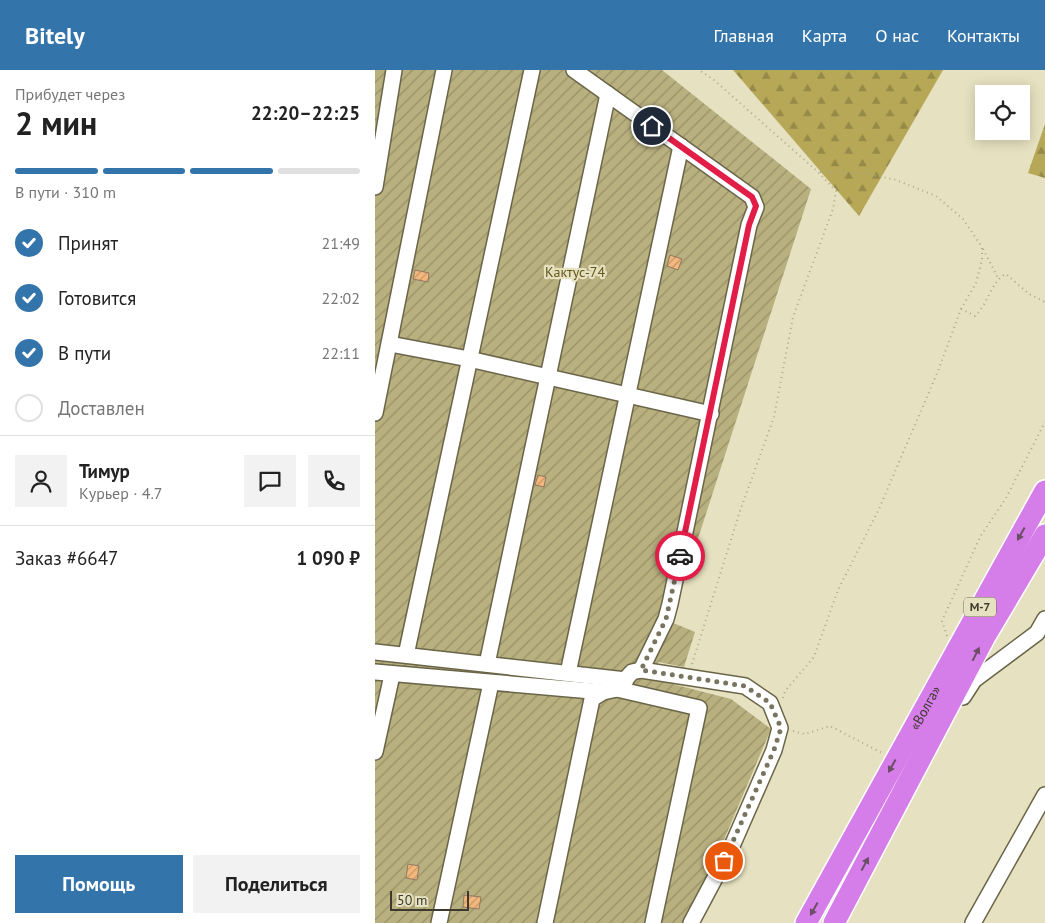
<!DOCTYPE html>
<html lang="ru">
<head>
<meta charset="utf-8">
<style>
	body { margin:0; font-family:"PT Sans",sans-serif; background:#f2f2f2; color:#222; height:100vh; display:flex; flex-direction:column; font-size:19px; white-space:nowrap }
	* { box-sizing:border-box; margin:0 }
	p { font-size:16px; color:#767676 }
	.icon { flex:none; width:28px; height:28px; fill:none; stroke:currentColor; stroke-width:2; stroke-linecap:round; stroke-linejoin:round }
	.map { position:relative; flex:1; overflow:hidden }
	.drawer { display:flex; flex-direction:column; background:#fff; width:375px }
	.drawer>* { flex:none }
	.tools { position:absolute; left:600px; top:15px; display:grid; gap:10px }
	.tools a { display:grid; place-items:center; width:55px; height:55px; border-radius:0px; background:#fff; box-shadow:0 2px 12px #0003; font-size:25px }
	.scale { position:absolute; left:15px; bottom:12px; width:79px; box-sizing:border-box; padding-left:5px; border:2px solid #3d3a2d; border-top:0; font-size:14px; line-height:18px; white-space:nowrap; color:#3d3a2d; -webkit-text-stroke:4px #e6e1c0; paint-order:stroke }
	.pin { position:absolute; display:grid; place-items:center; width:42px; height:42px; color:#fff; margin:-21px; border:2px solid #fff; border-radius:50%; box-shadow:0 1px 5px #0007 }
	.courier { position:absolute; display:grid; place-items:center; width:50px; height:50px; margin:-25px; border:4px solid #e11d48; border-radius:50%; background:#fff; color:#222; box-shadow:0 1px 6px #0007 }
	.head em { font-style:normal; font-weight:800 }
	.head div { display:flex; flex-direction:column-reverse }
	.head { display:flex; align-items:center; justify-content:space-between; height:85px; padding:0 15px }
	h1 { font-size:32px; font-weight:800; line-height:38px }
	.bar { display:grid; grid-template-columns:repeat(4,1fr); gap:8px 5px; align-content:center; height:60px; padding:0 15px }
	.bar i { height:6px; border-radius:4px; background:#e0e0e0 }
	.bar .active { background:#3374aa }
	.bar p { grid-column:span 4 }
	.line { display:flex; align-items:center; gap:12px; padding:0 15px; border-top:1px solid #e0e0e0 }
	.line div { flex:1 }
	.round { display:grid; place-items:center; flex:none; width:52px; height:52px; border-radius:0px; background:#f2f2f2 }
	ol { padding:0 15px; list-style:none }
	li { display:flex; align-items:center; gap:15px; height:55px }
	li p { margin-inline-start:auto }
	li .icon { padding:5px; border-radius:50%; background:#3374aa; color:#fff; stroke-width:4 }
	li:last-child { color:#767676 }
	li i { width:28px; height:28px; border:2px solid #e0e0e0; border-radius:50% }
	.action { display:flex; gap:10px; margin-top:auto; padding:10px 15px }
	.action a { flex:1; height:58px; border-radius:0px; background:#3374aa; color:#fff; font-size:20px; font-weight:800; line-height:58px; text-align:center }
	.action a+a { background:#f2f2f2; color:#222 }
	header { display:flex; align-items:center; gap:30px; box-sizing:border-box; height:70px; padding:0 25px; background:#3374aa; color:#fff }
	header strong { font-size:24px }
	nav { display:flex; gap:28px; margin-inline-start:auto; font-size:18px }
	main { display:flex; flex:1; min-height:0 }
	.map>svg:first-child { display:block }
</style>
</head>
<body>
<header>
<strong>Bitely</strong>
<nav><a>Главная</a><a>Карта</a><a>О нас</a><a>Контакты</a></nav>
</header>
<main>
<section class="drawer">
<div class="head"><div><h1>2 мин</h1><p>Прибудет через</p></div><em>22:20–22:25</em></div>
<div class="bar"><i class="active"></i><i class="active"></i><i class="active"></i><i></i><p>В пути · 310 m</p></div>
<ol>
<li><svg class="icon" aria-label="check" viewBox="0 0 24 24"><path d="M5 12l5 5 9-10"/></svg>Принят<p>21:49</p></li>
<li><svg class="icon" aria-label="check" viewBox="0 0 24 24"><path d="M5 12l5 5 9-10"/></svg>Готовится<p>22:02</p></li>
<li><svg class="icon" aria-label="check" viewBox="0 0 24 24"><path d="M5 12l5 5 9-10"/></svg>В пути<p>22:11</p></li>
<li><i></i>Доставлен</li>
</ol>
<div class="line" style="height:90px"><a class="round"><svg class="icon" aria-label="person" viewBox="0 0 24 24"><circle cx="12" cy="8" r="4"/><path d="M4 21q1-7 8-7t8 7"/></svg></a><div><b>Тимур</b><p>Курьер · 4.7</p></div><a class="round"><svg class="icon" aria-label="chat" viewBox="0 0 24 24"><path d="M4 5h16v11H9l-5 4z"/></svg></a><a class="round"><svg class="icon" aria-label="phone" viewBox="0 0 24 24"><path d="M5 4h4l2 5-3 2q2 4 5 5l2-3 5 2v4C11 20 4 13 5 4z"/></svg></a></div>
<div class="line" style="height:65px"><div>Заказ #6647</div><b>1 090 ₽</b></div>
<div class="action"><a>Помощь</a><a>Поделиться</a></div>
</section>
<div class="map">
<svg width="670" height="853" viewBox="0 0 670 853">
	<defs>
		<pattern id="forest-firs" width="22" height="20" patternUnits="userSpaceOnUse" patternTransform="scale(1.25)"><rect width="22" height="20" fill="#b7a857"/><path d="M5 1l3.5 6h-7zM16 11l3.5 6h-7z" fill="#968a48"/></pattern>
		<pattern id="garden-furrows" width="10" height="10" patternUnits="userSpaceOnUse" patternTransform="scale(1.25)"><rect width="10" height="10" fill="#b9b07f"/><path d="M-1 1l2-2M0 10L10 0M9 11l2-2" fill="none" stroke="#989068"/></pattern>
		<pattern id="building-hatch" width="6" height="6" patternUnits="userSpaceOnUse" patternTransform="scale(1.25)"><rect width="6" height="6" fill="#f4b77c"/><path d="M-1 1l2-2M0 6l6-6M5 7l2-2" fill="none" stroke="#c79666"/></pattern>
	</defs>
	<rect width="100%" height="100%" fill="#e6e1c0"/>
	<g fill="url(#forest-firs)">
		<polygon points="358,0 568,0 484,146"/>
		<polygon points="670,54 670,108 653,103"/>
	</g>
	<polygon fill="url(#garden-furrows)" points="0,0 287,0 436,119 296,552 320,562 309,597 283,592 278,609 356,629 396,659 331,812 309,853 0,853"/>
	<g fill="url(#building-hatch)" stroke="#907862">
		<polygon points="295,185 307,189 303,200 292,196"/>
		<polygon points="40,200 54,203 53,212 38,209"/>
		<polygon points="163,405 171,407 169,417 160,415"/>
		<polygon points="33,794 44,796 42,810 31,808"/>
		<polygon points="89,825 106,827 104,839 88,837"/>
	</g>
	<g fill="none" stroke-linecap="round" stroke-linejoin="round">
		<g stroke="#6a6548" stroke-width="18">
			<g id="minor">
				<polyline points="199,0 377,127 381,137 374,155 295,534 291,549 266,600"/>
				<polyline points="0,117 19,0"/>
				<polyline points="15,274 94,289 336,344"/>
				<polyline points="0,343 69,0"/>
				<polyline points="0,582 251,610"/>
				<polyline points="31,585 157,0"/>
				<polyline points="112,594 233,24"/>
				<polyline points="0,602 228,622 242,619 257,602 266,600 370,616 395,633 405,658 399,680 357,776 316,853"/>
				<polyline points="193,603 306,76"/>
				<polyline points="242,619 324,638 278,853"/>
				<polyline points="588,627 599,610 662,563 670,549"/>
				<polyline points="0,682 17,605"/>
				<polyline points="64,853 116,613"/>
				<polyline points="170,853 217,629 228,622"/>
				<polyline points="598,853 670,725"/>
			</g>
		</g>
		<g stroke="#fff" stroke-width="24">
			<g id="highway">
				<path id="s1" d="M 431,853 L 670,421"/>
				<polyline points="459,853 609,568 670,465"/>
			</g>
		</g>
		<g stroke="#aca88e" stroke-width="2" stroke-dasharray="1 4" stroke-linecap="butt">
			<polyline points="608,179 623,208"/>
			<path d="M 586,239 L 600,246 C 614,233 616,211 631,204 L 654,224 L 670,232"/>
			<polyline points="572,566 567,551 605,467 631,428 670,352"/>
			<polyline points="317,594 365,441 399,347 418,247 458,139 461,121 443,102 339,10 324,0"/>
			<polyline points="408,628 410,621 439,587 463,520 504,439 563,301 586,239 601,213 607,190 607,177 588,149 561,126 521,110 490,103 443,102"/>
			<polyline points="418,661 430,664 455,656 507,683"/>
		</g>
		<use href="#minor" stroke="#fff" stroke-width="15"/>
		<use href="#highway" stroke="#d57de8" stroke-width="21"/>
	</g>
	<defs><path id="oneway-solid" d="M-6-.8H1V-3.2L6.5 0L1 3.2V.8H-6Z" transform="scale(1.25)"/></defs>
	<g fill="#6b4e65">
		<use href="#oneway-solid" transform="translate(646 464) rotate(119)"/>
		<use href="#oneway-solid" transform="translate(601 584) rotate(-63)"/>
		<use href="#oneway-solid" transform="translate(517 696) rotate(119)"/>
		<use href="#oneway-solid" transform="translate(490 794) rotate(-62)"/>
		<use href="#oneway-solid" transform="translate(439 839) rotate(119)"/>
	</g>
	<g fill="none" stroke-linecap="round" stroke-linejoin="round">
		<polyline stroke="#787460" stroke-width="5" stroke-dasharray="0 9" points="305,486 291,549 266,600 370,616 395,633 406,658 399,680 349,791"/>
		<polyline stroke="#e11d48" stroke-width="6" points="277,56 377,127 381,136 374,155 305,486"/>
	</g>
	<g text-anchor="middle" stroke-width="4.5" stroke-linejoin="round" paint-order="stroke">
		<rect fill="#e6e1c0" stroke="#706c59" stroke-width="1" x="589" y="527.5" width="32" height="19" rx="4"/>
		<g font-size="12" font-weight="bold" fill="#3d3a2d">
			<text x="605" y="541">М-7</text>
		</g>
		<g font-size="14" fill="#63581b" stroke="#e6e1c0">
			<text x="200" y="207">Кактус-74</text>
		</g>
		<g font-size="14" fill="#3d3a2d" stroke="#e6e1c0">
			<text dy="5" stroke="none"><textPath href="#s1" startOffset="246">«Волга»</textPath></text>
		</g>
	</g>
</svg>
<div class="tools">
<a><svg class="icon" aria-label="locate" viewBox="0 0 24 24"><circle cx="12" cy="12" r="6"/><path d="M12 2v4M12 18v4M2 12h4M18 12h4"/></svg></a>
</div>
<div class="scale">50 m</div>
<div class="pin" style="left:349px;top:791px;background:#ea580c"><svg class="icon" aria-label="bag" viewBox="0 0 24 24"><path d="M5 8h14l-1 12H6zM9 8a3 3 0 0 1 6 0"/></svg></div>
<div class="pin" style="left:277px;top:56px;background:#1f2937"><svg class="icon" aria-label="home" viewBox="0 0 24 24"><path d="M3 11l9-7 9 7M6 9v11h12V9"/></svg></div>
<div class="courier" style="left:305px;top:486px"><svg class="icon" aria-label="car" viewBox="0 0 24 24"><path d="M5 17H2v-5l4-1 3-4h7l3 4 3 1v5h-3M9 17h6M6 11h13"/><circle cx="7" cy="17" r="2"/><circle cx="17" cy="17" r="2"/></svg></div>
</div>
</main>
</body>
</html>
